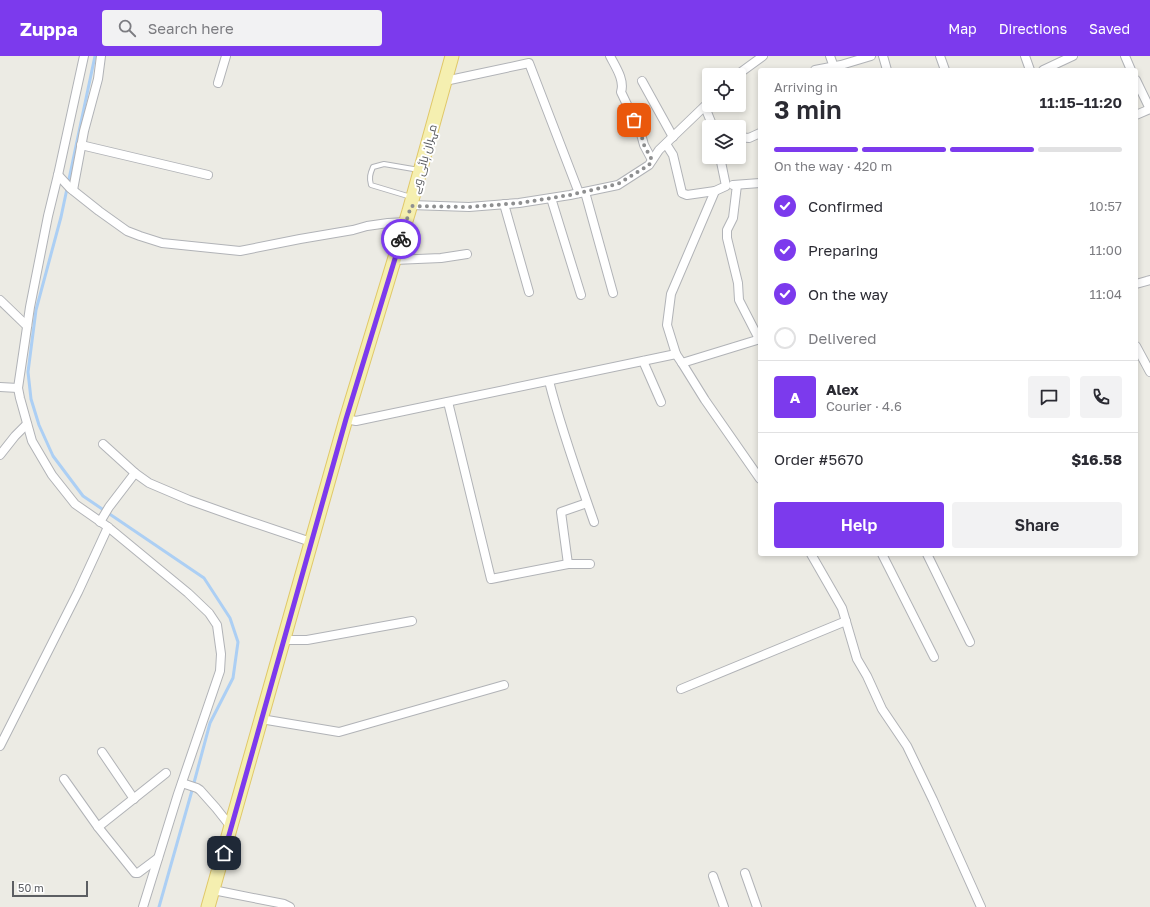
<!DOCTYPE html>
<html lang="en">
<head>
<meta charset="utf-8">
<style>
	body { margin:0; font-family:"Golos Text",Cairo,sans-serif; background:#f2f2f3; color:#2b2b33; height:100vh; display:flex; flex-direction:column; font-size:15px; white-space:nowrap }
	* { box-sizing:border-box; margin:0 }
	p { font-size:13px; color:#7c7c81 }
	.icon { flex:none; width:22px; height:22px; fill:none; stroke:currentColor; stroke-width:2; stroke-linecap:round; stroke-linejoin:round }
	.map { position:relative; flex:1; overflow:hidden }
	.side { position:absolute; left:758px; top:12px; width:380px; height:488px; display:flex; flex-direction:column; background:#fff; border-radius:4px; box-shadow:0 2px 6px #0003 }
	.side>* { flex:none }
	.controls { position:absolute; left:702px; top:12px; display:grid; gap:8px }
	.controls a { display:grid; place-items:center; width:44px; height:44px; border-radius:4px; background:#fff; box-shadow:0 2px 6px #0003; font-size:20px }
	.scale { position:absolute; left:12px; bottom:10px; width:76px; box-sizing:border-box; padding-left:4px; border:2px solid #5c5e62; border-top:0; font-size:11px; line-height:14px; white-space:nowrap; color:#5c5e62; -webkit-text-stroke:3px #fff; paint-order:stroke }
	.pin { position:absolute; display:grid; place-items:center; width:34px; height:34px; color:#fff; margin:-17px; border-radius:8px; box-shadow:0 2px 6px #0006 }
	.courier { position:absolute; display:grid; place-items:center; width:40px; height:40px; margin:-20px; border:3px solid #7c3aed; border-radius:50%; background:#fff; color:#222; box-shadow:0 1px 5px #0007 }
	.overview em { font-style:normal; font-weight:600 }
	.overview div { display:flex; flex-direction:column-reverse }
	.overview { display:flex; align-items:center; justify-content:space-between; height:68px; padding:0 16px }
	h1 { font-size:26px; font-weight:600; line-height:30px }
	.bar { display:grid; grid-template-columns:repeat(4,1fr); gap:6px 4px; align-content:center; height:48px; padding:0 16px }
	.bar i { height:5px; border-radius:3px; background:#e1e1e2 }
	.bar .on { background:#7c3aed }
	.bar p { grid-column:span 4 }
	.line { display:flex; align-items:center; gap:10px; padding:0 16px; border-top:1px solid #e1e1e2 }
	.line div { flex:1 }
	.round { display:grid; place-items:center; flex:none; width:42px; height:42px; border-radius:4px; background:#f2f2f3 }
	ol { padding:0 16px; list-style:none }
	li { display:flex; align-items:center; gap:12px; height:44px }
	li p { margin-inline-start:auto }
	li .icon { padding:4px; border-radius:50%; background:#7c3aed; color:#fff; stroke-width:4 }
	li:last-child { color:#7c7c81 }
	li i { width:22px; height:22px; border:2px solid #e1e1e2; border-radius:50% }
	.button { display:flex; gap:8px; margin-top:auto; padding:8px 16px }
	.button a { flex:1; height:46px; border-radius:4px; background:#7c3aed; color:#fff; font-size:16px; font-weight:600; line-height:46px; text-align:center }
	.button a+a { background:#f2f2f3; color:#2b2b33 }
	header { display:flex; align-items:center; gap:24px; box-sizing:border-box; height:56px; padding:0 20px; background:#7c3aed; color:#fff }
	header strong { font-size:19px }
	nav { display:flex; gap:22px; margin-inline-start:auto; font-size:14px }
	.search { width:280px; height:36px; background:#f2f2f3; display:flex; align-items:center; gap:10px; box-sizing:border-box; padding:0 14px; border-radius:4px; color:#7c7c81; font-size:15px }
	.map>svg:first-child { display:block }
</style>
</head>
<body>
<header>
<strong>Zuppa</strong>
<div class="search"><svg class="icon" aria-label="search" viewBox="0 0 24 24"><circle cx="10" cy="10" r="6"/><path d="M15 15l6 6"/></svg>Search here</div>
<nav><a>Map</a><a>Directions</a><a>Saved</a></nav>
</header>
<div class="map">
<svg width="1150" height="851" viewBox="0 0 1150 851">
	<rect width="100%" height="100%" fill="#ecebe4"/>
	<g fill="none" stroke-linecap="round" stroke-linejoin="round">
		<polyline stroke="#accff4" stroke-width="3" points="95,0 61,161 36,254 28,316 31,343 39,369 53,400 83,440 204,522 230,562 238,586 233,622 210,667 191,738 159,851"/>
		<g stroke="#b1b3b7" stroke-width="6">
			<path id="lane" d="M 411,141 L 371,129 C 369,122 370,118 373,111 L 384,108 L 419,114"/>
		</g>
		<g stroke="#b1b3b7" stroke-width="10">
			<g id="street">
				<polyline points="84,0 58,119 48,160 30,251 18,332 20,342 32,385 52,419 75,448 108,471 188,537 209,557 217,569 221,598 220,615 178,738 143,851"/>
				<path d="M 610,0 C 615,10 625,24 621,36 L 641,78 L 644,89 L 652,104"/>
				<polyline points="830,0 835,14"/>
				<polyline points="883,0 887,14"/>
				<polyline points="940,0 945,14"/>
				<polyline points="1025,0 1030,14"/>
				<polyline points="1125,0 1131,14"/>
				<polyline points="815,14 841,9 871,0"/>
				<polyline points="1043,14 1073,0"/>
				<polyline points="737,19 763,0"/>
				<polyline points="1136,24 1150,53"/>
				<polyline points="445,25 529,7 579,137"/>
				<polyline points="642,25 673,81"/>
				<polyline points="218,27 226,0"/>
				<polyline points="705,51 713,71"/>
				<polyline points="1136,59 1150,53"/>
				<polyline points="739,81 749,82 760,77"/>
				<polyline points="666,88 673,99 682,137 687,139 715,135"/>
				<polyline points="81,89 208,119"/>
				<polyline points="720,101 726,130 715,135 671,238 667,269 676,298 682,307 705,344 760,423"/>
				<polyline points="58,119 70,132 99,155 127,175 140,180 162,187 240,195 300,183 353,174 367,170 388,167 406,166"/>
				<polyline points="733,129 760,127"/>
				<polyline points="73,134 84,75 98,23 101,0"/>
				<polyline points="585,136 613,237"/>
				<polyline points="551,142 581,239"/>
				<polyline points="504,148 529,236"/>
				<polyline points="411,149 469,151 519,147 570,139 618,129 649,109 659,94 709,46"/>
				<polyline points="394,204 441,202 467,198"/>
				<polyline points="1136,228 1150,224"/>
				<polyline points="0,244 27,270"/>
				<polyline points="1136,290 1150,316"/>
				<polyline points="643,305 661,346"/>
				<polyline points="682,307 757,284 758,281 739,244 738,227 727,182 727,174 733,162 737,129"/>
				<path d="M 549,325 C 561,373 578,420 594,466"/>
				<polyline points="0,331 18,332"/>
				<polyline points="448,346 491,523 568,508 590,508"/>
				<polyline points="346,363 356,365 676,298"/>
				<polyline points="103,388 135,417 149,427 189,444 234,460 311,486"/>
				<polyline points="0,399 15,380 27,368"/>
				<polyline points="100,466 109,451 135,417"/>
				<polyline points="811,498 842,552 857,603 867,620 882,653 907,690 933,744 981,851"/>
				<polyline points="882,498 934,601"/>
				<polyline points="927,498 970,586"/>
				<polyline points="568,508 561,456 587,447"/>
				<polyline points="284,584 307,584 412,565"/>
				<polyline points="681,633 846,565"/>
				<polyline points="261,663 339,676 504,629"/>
				<polyline points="0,690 78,536 108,471"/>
				<polyline points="102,696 134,743"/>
				<polyline points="64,723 98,771 135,817 138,817 158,802"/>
				<polyline points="182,727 197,732 200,734 216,752 231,771"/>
				<polyline points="98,771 166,717"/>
				<polyline points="745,817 757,851"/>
				<polyline points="713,820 724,851"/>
				<polyline points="213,834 284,848 290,851"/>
			</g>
		</g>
		<g stroke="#e0c869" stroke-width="15">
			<polyline id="primary" points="208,851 346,363 409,155 452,0"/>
		</g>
		<use href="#lane" stroke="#fff" stroke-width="4"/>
		<use href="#street" stroke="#fff" stroke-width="8"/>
		<use href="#primary" stroke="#f5efb0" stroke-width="13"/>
	</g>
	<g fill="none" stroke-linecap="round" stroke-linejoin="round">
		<polyline stroke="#8e8f90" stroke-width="4" stroke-dasharray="0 7.2" points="401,183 411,150 469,151 520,147 570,139 618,128 649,109 652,104 644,89 641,78 634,64"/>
		<polyline stroke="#7c3aed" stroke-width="5" points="224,797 346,363 401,183"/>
	</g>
	<g text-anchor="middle" stroke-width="4" stroke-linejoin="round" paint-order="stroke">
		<g font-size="12" fill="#5c5e62" stroke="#fff">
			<text transform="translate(424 103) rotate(-75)" y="4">مہران ہائی وے</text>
		</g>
	</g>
</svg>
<div class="controls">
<a><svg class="icon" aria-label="locate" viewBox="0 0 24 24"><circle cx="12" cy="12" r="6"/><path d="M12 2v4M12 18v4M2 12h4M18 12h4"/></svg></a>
<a><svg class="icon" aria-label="layers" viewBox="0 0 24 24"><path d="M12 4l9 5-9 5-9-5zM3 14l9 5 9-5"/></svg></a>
</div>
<div class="scale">50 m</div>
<div class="pin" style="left:634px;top:64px;background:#ea580c"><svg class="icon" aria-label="bag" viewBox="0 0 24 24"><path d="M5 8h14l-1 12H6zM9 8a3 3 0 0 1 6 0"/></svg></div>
<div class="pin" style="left:224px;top:797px;background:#1f2937"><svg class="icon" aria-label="home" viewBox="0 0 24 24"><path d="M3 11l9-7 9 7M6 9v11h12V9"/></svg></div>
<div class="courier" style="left:401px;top:183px"><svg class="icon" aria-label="bike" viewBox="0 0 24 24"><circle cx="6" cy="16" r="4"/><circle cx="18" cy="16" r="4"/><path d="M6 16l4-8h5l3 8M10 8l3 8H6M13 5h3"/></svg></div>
<section class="side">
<div class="overview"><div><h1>3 min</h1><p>Arriving in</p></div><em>11:15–11:20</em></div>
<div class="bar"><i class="on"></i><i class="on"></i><i class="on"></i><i></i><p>On the way · 420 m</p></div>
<ol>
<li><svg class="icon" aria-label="check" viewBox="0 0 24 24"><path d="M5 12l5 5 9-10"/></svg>Confirmed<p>10:57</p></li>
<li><svg class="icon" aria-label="check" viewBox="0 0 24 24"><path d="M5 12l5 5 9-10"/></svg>Preparing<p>11:00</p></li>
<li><svg class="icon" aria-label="check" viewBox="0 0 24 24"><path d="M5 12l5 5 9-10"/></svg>On the way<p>11:04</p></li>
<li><i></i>Delivered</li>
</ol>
<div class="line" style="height:72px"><b class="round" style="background:#7c3aed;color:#fff">A</b><div><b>Alex</b><p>Courier · 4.6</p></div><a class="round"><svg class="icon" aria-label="chat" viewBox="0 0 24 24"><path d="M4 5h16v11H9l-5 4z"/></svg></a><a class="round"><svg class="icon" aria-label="phone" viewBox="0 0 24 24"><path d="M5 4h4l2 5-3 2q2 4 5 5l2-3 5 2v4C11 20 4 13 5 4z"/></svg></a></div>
<div class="line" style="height:52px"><div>Order #5670</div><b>$16.58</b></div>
<div class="button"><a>Help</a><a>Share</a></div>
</section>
</div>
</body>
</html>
